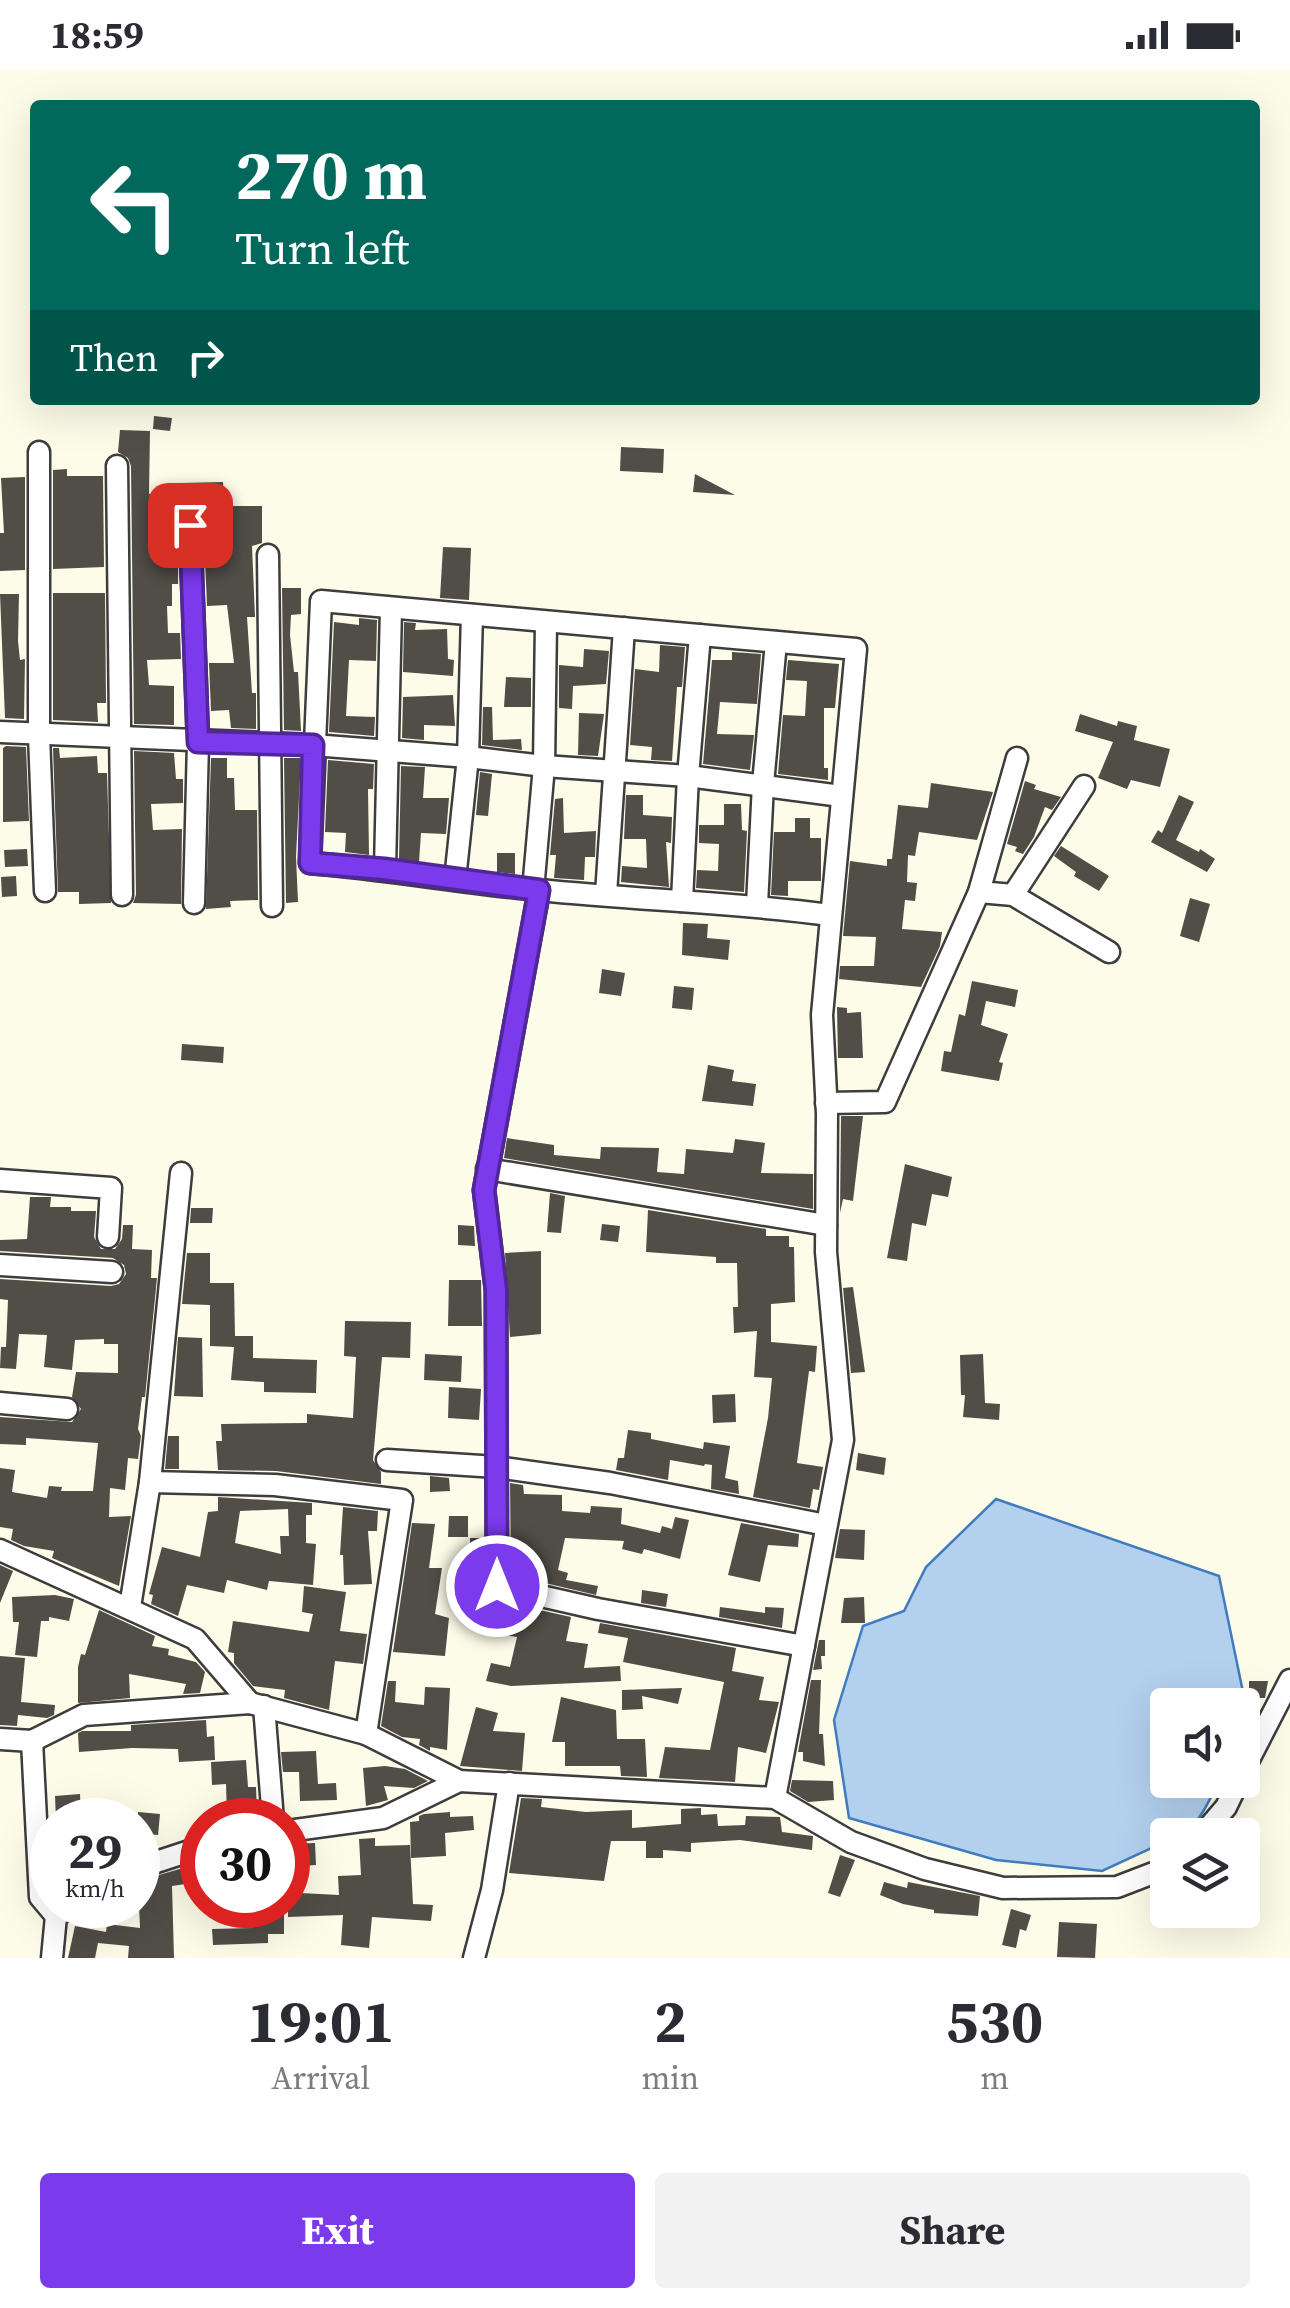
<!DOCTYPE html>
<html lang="en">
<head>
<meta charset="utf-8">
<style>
	:root { --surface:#fff; --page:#f2f2f3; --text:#2b2b33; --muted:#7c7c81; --accent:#7c3aed }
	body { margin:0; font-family:"Source Serif 4",serif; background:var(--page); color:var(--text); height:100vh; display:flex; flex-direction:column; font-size:38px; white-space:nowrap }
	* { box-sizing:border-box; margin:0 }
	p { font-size:32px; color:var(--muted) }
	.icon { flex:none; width:55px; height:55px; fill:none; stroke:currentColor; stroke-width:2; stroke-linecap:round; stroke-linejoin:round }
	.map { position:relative; height:1888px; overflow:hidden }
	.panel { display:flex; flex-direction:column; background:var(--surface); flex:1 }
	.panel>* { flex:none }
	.guide { position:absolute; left:30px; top:30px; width:1230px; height:305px; border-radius:10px; box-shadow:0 10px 40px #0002; background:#00695c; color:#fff; overflow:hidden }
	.tools { position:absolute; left:1150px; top:1618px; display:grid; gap:20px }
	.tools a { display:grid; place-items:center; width:110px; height:110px; border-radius:10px; background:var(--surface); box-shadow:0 10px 40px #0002; font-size:50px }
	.speed { position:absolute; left:30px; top:1728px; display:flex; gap:20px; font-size:50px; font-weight:700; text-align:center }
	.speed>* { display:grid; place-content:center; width:130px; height:130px; border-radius:50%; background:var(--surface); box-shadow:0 10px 40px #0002; line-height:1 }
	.speed small { font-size:25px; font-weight:400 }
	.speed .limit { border:15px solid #d22; background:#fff; color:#111 }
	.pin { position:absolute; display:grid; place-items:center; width:85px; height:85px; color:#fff; margin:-42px; border-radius:20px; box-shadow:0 5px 15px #0006 }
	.me { position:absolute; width:110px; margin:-55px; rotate:0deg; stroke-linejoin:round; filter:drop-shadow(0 0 8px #0008) }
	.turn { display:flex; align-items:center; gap:35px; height:210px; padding:0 40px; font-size:45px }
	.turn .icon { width:130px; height:130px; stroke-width:2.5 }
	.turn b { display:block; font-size:70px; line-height:85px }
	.then { display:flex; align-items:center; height:95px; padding:0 40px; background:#0003; gap:20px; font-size:38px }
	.eta { display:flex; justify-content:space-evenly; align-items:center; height:170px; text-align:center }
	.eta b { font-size:60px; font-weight:700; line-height:70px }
	.button { display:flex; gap:20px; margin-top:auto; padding:20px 40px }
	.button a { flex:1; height:115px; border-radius:10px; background:var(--accent); color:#fff; font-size:40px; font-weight:700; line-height:115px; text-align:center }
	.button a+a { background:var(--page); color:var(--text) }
	.status { display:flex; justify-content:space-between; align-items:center; height:70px; padding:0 50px; background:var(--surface); direction:ltr }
	.status svg { height:28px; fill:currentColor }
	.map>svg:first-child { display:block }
	.water { fill:#b3d0ef; stroke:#417bbf; stroke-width:2.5 }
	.building { fill:#514d47; fill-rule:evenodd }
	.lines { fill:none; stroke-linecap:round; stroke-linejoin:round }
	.minor-casing { stroke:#3d3d3d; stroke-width:25 }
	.minor { stroke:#fff; stroke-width:20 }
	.route-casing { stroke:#51269a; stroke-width:25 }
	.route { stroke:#7c3aed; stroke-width:18 }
</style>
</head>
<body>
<div class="status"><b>18:59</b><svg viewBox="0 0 49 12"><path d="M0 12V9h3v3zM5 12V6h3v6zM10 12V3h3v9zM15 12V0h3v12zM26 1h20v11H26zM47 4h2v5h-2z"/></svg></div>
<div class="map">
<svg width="1290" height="1888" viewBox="0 0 1290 1888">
	<rect width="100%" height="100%" fill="#fdfce9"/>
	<path class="water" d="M996,1429l223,77 31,150 -7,13 -1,-34h-74v75h52c-14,24 -22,55 -52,55l-1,6 -65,30 -106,-11 -147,-42 -15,-98 29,-94 41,-15 22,-44z"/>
	<g class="building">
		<path d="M154,346l18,2 -2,13 -17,-2z"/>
		<path d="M120,360l30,1 -1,63 32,-3v-8l42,-1 1,19 -31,1 1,10 -10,1 -6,6v65h-6v22h-5l1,27h12l1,26 -34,1 2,25 25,1v39l-40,-1 -3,-258 -3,-8 -10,-6z"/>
		<path d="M621,377l43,2 -1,24 -43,-2z"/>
		<path d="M67,399v7h36l1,91 -51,2v-99z"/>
		<path d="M695,404l40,21 -42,-3z"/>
		<path d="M25,407v93l-25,1v-38h4l-3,-55z"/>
		<path d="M230,436h32v37l-10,3 3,71h-8l5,76h4v36l-25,-1 -2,-18 -18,1 -2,-48h25l-7,-58 -20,1 -3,-73h26z"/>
		<path d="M443,477l28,1 -2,52 -29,-2z"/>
		<path d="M282,518h19v26l-10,1 -1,20 4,37h4l3,59 -17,-1z"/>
		<path d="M53,523h52l1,110h-9l1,19 -45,-2z"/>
		<path d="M0,524h19l-1,47 2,19 5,-1 -1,60 -19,-1z"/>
		<path d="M359,548l18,2 -1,41 -27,-1 -3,56 29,1 -1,19 -45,-4 5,-110 25,3z"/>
		<path d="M404,552l12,1 -1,7 32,-1 1,30 6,1 -1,16 -50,-4z"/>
		<path d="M660,575l25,2 -3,40h-5l-5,74 -21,-1 1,-13 -22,-2 5,-76 24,3z"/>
		<path d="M584,579l25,2 -3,33 -33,2 -1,23 -13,-1v-43l24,2z"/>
		<path d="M732,582l29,2 -4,50 -37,-2 -3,32 37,1 -4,35 -47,-6 9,-104h20z"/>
		<path d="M788,590l51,4 -4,44h-11v60h4v12l-50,-6 5,-59 22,1 2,-35 -21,-1z"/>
		<path d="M506,607l25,1v29h-27z"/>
		<path d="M453,625l2,31 -31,-1v15l-22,-2 1,-41z"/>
		<path d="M483,637h9l1,33 28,-1 1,11 -40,-5z"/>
		<path d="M579,643l25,1 -6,42 -20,-1z"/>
		<path d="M1080,644l37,12 1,-5 19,5 -3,14 36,9 -10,38 -29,-7 -4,9 -29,-11 15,-36 -38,-11z"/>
		<path d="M6,676l20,1 3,74 -26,1v-74z"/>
		<path d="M53,678h6l1,10 37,-2 1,17h9l4,130 -32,1v-12h-21z"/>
		<path d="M134,681l40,2 2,26h7v24l-32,1 2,26 29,-1 -1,75 -48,-1 3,-8z"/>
		<path d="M211,688h16v20h7l1,32h22l1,90 -28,1 1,6 -25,2z"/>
		<path d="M284,688h17l-5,99 2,45 -12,1z"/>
		<path d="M328,690l46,4 -1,25h-5l1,66 -24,-3 1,-19 -21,-1z"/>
		<path d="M401,696l24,1 -2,31h26l-3,36 -25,-1 -2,29 -20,-3z"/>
		<path d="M480,702l12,2 -4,42 -12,-1z"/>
		<path d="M1025,711l11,4 -2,4 27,8 -9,13 -7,-3 -11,30 -11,17 -8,-3 2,-4 -10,-3z"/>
		<path d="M931,713l62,9 -16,48 -58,-8 -4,24 -7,-1 -1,27 10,1 -2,18 -10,-1 -3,29 40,3 -2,14 -19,41 -82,-8 1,-13h34l2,-29 -33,-1 7,-75 37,5v-7h5l6,-54 30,3z"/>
		<path d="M626,725h17v20l29,2 -1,26 -5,-1 3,45 -48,-5 1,-16 25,2 -1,-29h-22z"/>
		<path d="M1179,725l15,7 -18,38 23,12 1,-3 15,10 -8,13 -56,-30 7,-12 4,3z"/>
		<path d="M563,728l1,35 32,-2 -1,26h-10l-1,23 -30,-2 2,-23h-6l5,-56z"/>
		<path d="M724,734h17l1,26 5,1 -3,61 -48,-4 1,-18 21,1 1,-27 -20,-1v-18h25z"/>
		<path d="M795,748h15v20h11v43h-33v15l-17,-1 3,-63h21z"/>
		<path d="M1061,776l48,30 -10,15 -25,-15 2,-4 -22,-16z"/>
		<path d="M27,779l1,17 -23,1 -1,-17z"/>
		<path d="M497,783h18v21l-18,-2z"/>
		<path d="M16,806l1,20 -15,1 -1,-20z"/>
		<path d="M1190,828l20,6 -11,38 -19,-6z"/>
		<path d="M683,853l25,1 -1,14 23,2 -2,20 -46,-5z"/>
		<path d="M602,899l23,4 -4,23 -22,-3z"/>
		<path d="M972,911l46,9 -3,17 -29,-6 -5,24 27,9 -9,28 4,1 -4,18 -58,-10 3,-20 7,1 8,-38 6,2z"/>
		<path d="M674,916l20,2 -2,22 -20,-2z"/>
		<path d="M837,937l10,1v5l14,-1 2,46h-25z"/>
		<path d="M182,974l42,3 -1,16 -42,-3z"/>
		<path d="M708,995l26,5 -2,11 24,3 -3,22 -51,-5z"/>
		<path d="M841,1046h22l-10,85 -10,-2 -3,14z"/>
		<path d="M507,1068l47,7v10l46,4 1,-12 58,1 -2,24 27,2 2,-25 47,4 2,-14 30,4 -4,30 52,1v35l-309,-51z"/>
		<path d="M905,1094l47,13 -4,20 -16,-3 -6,32 -14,-3 -5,38 -20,-3z"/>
		<path d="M550,1123l15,3 -4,37 -14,-1z"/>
		<path d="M30,1127h21l-1,10h21v4h25l-2,26 7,12h14l7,-10 1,-14h10l-1,24 20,1 -1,28h6l-12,119h-3l-4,32 3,7 -3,23 -10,-1 -3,32 -15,-2 -1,29 22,-1 -12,70 -67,-28 2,-7 -30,-5 -13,-6 2,-11 -13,-2v-59l15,2 -3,22 35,6 2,-12 13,1 -1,4h32l5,-48 -72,-5v7l-26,-1v-27l72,5 9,-13 -9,-12 4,-25 42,1v-29h-14v-5l-29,1 -3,30 -28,-3 3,-32 -28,-1 -3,35 -16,-1 1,-21h5l2,-47 -8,-1v-20l111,7 8,-2 7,-10 -2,-9 -11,-7 -113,-7v-11l27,-1z"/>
		<path d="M191,1138h22l-1,15h-22z"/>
		<path d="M648,1140l118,19v7h23v11h5l1,55 -24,2v38l46,4 -2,26 -6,-1 -12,92 26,4 -4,23 -6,-1 -3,19 -57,-11 15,-79 4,-40 -18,-1 3,-46 -23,2 -1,-26h5l-1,-44h-21v-6l-70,-5z"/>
		<path d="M602,1154l18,2 -2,16 -18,-2z"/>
		<path d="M458,1155l16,1 1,20 -17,-1z"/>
		<path d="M541,1181v83l-31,3 -5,-84z"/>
		<path d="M187,1183h23v30h24l1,53h18v22l64,2 -1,33 -52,-1v-10l-33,-2 3,-33 -24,-1v-41l-28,-1z"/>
		<path d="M449,1210h32l1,46h-34z"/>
		<path d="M853,1217l12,85 -14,1 -8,-85z"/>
		<path d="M345,1251l66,1 -1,36 -28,-1 -9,103 8,12v12l-105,-13 -58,-1 -2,-29h6l-1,-17 86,-1v-9l46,4 3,-61 -12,-1z"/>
		<path d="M178,1267l24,1 1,59 -29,-1z"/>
		<path d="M425,1284l37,2 -1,26 -37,-2z"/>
		<path d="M983,1284l2,49 15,1 -1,16 -36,-3 2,-22h-4l-1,-40z"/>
		<path d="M449,1317l32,2 -2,31 -31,-2z"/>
		<path d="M735,1324l1,28 -23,1 -1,-28z"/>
		<path d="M628,1360l23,3v6l52,10 1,-7 26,4 -5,32 13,3 1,13 -28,-5 1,-24 -7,-1 -1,2 -34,-6 -2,20 -52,-10 2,-12h6z"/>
		<path d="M168,1366h11v33h-14z"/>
		<path d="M858,1383l28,5 -2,17 -28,-5z"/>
		<path d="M430,1406l19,2 1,13 -20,1z"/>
		<path d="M510,1413l13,2 1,9 38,1v16l28,2 1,-7 31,2 -1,16 39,9 2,-7 10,3 3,-12 14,3 -9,39 -36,-10 -2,5 -20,-5 2,-8 -59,-3 -7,32 10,3 -2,7 32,6 -2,9 -85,-20z"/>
		<path d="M218,1427l94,6v12h-6v28l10,1 -3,41 -44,-4 -2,9 -40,-10 -3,13 -37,-8 -9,31 -27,-12 2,-9 -4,-1 13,-47 38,10 8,-45 10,-1zM288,1439l1,27h-9l1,18 -46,-11 5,-32z"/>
		<path d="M343,1437l35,4 -1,20h-9l4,53 -28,1 -1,-30h-3z"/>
		<path d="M449,1446h19v21h-20z"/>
		<path d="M412,1453l23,1 -6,44h13l-7,46 14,4 -4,38 -52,-4z"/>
		<path d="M741,1453l58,11 -1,13 -30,-2 -8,37 -32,-7z"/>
		<path d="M840,1459l25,1 -1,30 -29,-2z"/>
		<path d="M470,1468h13v39h-12z"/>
		<path d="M0,1495l13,6 -13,32z"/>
		<path d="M304,1516l42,6 -6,39 27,3 -4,30 -28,-3 -6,49 -45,-12 1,-8 -32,-4 -19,-23v-10l-6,-1 5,-31 76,11 4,-18 -11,-2z"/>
		<path d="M642,1520l26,4 -2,13 -25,-4z"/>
		<path d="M55,1525l19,4 -5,22 -20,-4v4h-8l-4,36 -22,-2 4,-33h-6l-1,-25z"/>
		<path d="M864,1527l1,26h-24l3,-25z"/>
		<path d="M503,1532l68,15 -5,24 22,3 -4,24 36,-2 1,15 -110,5 -25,-5 5,-18 19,4 7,-30 -19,-3z"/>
		<path d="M720,1537l45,6v-6l19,1 -2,20 -63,-11z"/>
		<path d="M99,1540l56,26 -3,10 17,3 -1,6 28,7 9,10 -5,21 -17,1 3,-10 -57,-10 1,24 -52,5v-36l3,-13 4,1z"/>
		<path d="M600,1553l136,25 -4,23 32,6 -5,23 20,2 -13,51 -28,-6 -3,35 -76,-4 6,-31 45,3 14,-68 -101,-20 5,-24 -30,-5z"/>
		<path d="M819,1570h6v16h-4l1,13 -9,1z"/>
		<path d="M0,1586l25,2 -4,44 34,3 -1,10 -7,3 -29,-3 -1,11 -17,-1z"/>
		<path d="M811,1610h10l-2,54h4l2,32 -22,-5v-9h-5z"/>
		<path d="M388,1611h8l-1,21 29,3 1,-18 25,1 -3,62 -17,-3v4l-11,-6 1,-6 -18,-2 -21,-11z"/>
		<path d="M1249,1611h19l-3,17h-16z"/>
		<path d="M682,1618l-4,16 -36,-8 1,13 -21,1v-20z"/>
		<path d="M561,1627l55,13 1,29h28l2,38 -26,-1 -1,-10h-55v-24h-13z"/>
		<path d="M476,1637l22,6 -5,18 32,2 -3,38 -62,-5z"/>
		<path d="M206,1650l1,17 7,-1 1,24 -36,2 -1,-13 -46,-1 -53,4 -1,-19 4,-2h49v-6z"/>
		<path d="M316,1681l2,33 18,-1 1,17 -37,1 -1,-29h-16l-2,-20z"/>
		<path d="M246,1690l2,27h8l1,29 -30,1 -1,-33 -14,1 -1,-23z"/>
		<path d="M385,1696l20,3 23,12 -14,7 -30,-2 4,14 -22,6 -3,-38z"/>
		<path d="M792,1710l41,1 1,19 -26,2 -18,-11z"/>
		<path d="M80,1724l1,26h-25l-1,-24z"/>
		<path d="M521,1728l21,1 -1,8 45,5 46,-2v18l49,-4v-15l20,-1v7l16,-1 1,12 27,-1 1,-9 34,1 2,15 31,4 -1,14 -72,-10 -49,3v9l-28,-2v8h-17v-17h-35l-7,40 -95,-8z"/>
		<path d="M138,1742l22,2 -2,21 -20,-2z"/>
		<path d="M450,1742v5l23,-1 1,14 -29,3 1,23 -35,2 -1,-36 9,-1v-5l5,-2z"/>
		<path d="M375,1768v8l35,-1 3,59 20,1 -2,16 -59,-4 -3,31 -28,-3 2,-30 -55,2v-50h11l1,26 39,2 -1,-19 23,-1 -2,-36z"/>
		<path d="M315,1773l1,22 -28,2v-23z"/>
		<path d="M840,1785l15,5 -15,37 -12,-4z"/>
		<path d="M190,1796l2,17 -20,3 2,72h-46l1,-12 -31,-3 -3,15h-27l7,-32 31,6 1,-8 33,4 -2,-47z"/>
		<path d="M884,1812l23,6 1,-6 72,14 -2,20 -44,-3v-3l-31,-6 -23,-9z"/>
		<path d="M252,1835h32v29h-16v9l-55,2 -1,-16 40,-1z"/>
		<path d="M1011,1839l20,6 -5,16 -6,-2 -4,19 -14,-3z"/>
		<path d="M1059,1852l38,2 -2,34 -38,-1z"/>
	</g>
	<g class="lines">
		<g class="minor-casing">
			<g id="minor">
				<path d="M39,382v283l6,156"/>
				<path d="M117,396l5,429"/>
				<path d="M190,455l8,217 -4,161"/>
				<path d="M268,485l4,351"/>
				<path d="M0,662l313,13 155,12 76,9 144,10 153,20"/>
				<path d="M385,799l6,-261"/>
				<path d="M455,810l13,-123 4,-142"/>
				<path d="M533,820l11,-124 2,-144"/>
				<path d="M539,821l-55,299 12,100 1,296 101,23 206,37"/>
				<path d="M979,822l34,3 96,57"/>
				<path d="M606,824l18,-266"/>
				<path d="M1013,825l71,-109"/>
				<path d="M682,831l6,-125 12,-141"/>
				<path d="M757,835l6,-121 13,-142"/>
				<path d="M826,1033l59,-1 94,-210 38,-134"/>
				<path d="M487,1099l339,56"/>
				<path d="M0,1110l111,8 -3,49"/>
				<path d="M0,1195l112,7"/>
				<path d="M0,1333l67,6"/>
				<path d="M387,1390l110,7 113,16 216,42"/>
				<path d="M150,1412l125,3 127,15 -36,234"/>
				<path d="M0,1480l195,89 55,64"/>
				<path d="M130,1537l20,-125 31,-309"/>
				<path d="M264,1636l9,114"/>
				<path d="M0,1669l32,2 52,-26 166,-12 116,31 93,47 316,17 76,44 74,27 78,19 114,-1 39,-15 12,-9"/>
				<path d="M32,1671l8,156 16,19"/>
				<path d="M1242,1703l48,-93"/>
				<path d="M775,1728l68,-358 -17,-188 1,-138 -5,-99 34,-366 -535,-48 -11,262c76,6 152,20 229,27 97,10 194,12 291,25"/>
				<path d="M288,1761l95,-13 76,-37"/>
				<path d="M1202,1765l24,-28 13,-27"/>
				<path d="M138,1798l64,-21"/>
				<path d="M52,1888l4,-42 19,-11"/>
				<path d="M474,1888l18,-68 17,-107"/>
			</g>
		</g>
		<use href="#minor" class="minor"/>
	</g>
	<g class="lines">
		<g class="route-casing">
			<path id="route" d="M190,455l8,217 115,3 -3,118 74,6 155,21 -55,300 12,100 1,296"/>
		</g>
		<use href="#route" class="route"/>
	</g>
</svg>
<div class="tools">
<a><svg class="icon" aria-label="sound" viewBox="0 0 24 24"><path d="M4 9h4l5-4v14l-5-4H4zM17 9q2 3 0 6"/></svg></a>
<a><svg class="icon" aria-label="layers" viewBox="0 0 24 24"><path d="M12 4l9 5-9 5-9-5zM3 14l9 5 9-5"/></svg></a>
</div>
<div class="speed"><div>29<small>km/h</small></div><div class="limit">30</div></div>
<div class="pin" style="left:190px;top:455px;background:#d93025"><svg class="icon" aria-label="arrive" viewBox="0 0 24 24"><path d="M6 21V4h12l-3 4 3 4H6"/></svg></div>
<svg class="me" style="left:497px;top:1516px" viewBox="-20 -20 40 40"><circle r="17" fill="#7c3aed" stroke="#fff" stroke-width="3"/><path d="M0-11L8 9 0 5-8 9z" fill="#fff"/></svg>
<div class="guide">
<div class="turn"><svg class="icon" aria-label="left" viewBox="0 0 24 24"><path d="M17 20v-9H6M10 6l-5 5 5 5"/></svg><div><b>270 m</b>Turn left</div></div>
<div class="then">Then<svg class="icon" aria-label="right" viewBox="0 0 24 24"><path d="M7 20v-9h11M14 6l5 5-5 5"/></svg></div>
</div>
</div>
<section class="panel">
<div class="eta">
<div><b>19:01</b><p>Arrival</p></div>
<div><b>2</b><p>min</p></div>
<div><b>530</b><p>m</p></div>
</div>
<div class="button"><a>Exit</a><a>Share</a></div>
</section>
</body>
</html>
